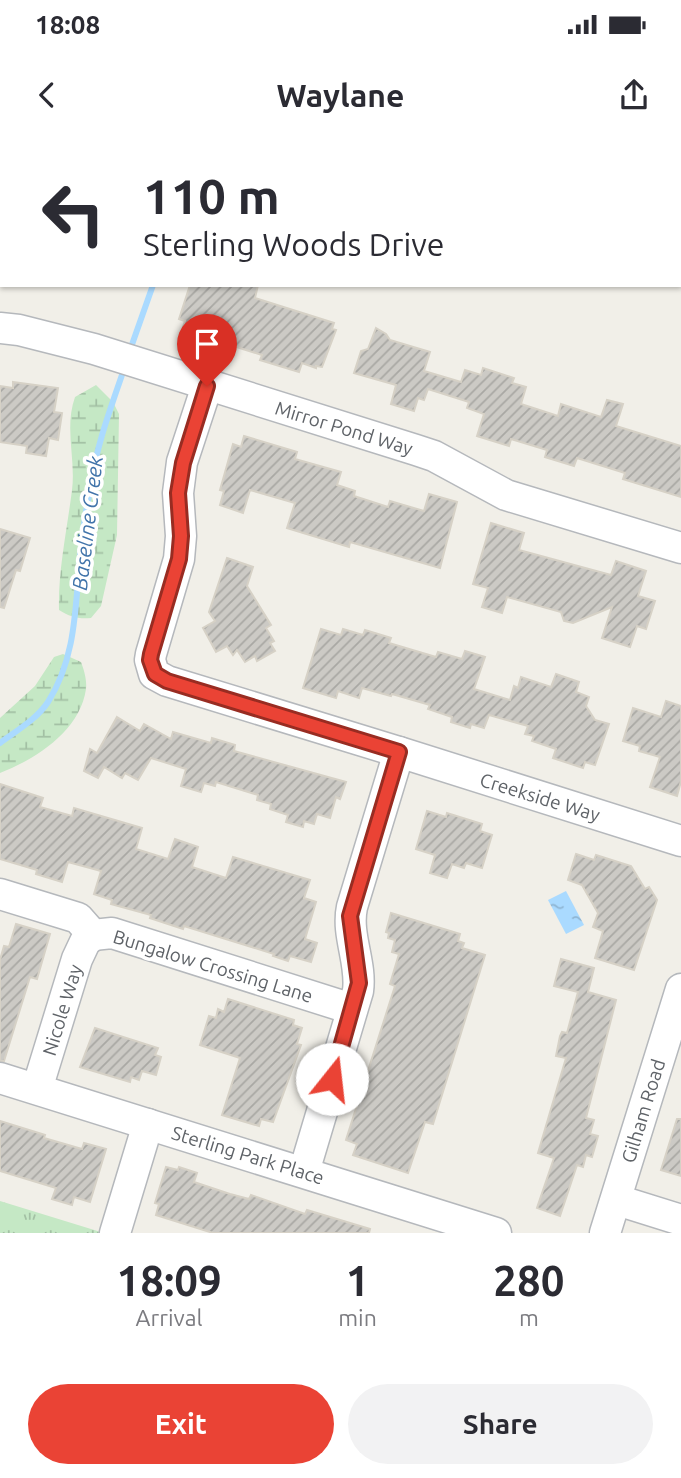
<!DOCTYPE html>
<html lang="en">
<head>
<meta charset="utf-8">
<style>
	:root { --surface:#fff; --page:#f2f2f3; --text:#2b2b33; --muted:#7c7c81; --accent:#ea4335 }
	body { margin:0; font-family:Ubuntu,sans-serif; background:var(--page); color:var(--text); height:100vh; display:flex; flex-direction:column; font-size:26px; white-space:nowrap }
	* { box-sizing:border-box; margin:0 }
	p { font-size:23px; color:var(--muted) }
	.icon { flex:none; width:38px; height:38px; fill:none; stroke:currentColor; stroke-width:2; stroke-linecap:round; stroke-linejoin:round }
	.map { position:relative; height:1093px; overflow:hidden }
	.drawer { display:flex; flex-direction:column; background:var(--surface); flex:1 }
	.drawer>* { flex:none }
	.guide { position:absolute; left:0px; top:0px; width:682px; height:147px; box-shadow:0 2px 5px #0004; background:#fff; color:var(--text); overflow:hidden }
	.pin { position:absolute; display:grid; place-items:center; width:60px; height:60px; color:#fff; margin:-72px -30px; border-radius:50% 50% 50% 0; rotate:-45deg; box-shadow:0 0 7px #0007 }
	.pin .icon { rotate:45deg }
	.me { position:absolute; width:77px; margin:-38px; rotate:16deg; stroke-linejoin:round; filter:drop-shadow(0 0 5px #0008) }
	.turn { display:flex; align-items:center; gap:24px; height:147px; padding:0 28px; font-size:32px }
	.turn .icon { width:91px; height:91px; stroke-width:2.5 }
	.turn b { display:block; font-size:49px; line-height:60px }
	.eta { display:flex; justify-content:space-evenly; align-items:center; height:119px; text-align:center }
	.eta b { font-size:42px; font-weight:700; line-height:49px }
	.cta { display:flex; gap:14px; margin-top:auto; padding:14px 28px }
	.cta a { flex:1; height:80px; border-radius:42px; background:var(--accent); color:#fff; font-size:28px; font-weight:700; line-height:80px; text-align:center }
	.cta a+a { background:var(--page); color:var(--text) }
	.status { display:flex; justify-content:space-between; align-items:center; height:49px; padding:0 35px; background:var(--surface); direction:ltr }
	.status svg { height:19px; fill:currentColor }
	header { display:flex; justify-content:space-between; align-items:center; height:91px; padding:0 28px; background:var(--surface); font-size:32px; font-weight:700 }
	.map>svg:first-child { display:block }
	.wetland { fill:url(#wetland-marsh) }
	.park { fill:url(#park-tufts) }
	.water { fill:url(#water-ripples) }
	.lines { fill:none; stroke-linecap:round; stroke-linejoin:round }
	.stream { stroke:#aadaff; stroke-width:6 }
	.building { fill:url(#building-hatch); stroke:#d6d1c6; stroke-width:2 }
	.minor-casing { stroke:#b5b8bc; stroke-width:33 }
	.minor { stroke:#fff; stroke-width:30 }
	.route-casing { stroke:#982c22; stroke-width:18 }
	.route { stroke:#ea4335; stroke-width:12 }
	.labels { text-anchor:middle; stroke-width:7; stroke-linejoin:round; paint-order:stroke }
	.street-label { font-size:19px; fill:#5f6368; stroke:#fff }
	.water-label { font-size:21px; font-style:italic; fill:#4174aa; stroke:#fff }
</style>
</head>
<body>
<div class="status"><b>18:08</b><svg viewBox="0 0 49 12"><path d="M0 12V9h3v3zM5 12V6h3v6zM10 12V3h3v9zM15 12V0h3v12zM26 1h20v11H26zM47 4h2v5h-2z"/></svg></div>
<header><svg class="icon" aria-label="back" viewBox="0 0 24 24"><path d="M15 5l-7 7 7 7"/></svg>Waylane<svg class="icon" aria-label="share" viewBox="0 0 24 24"><path d="M12 15V3M7 8l5-5 5 5M5 13v7h14v-7"/></svg></header>
<div class="map">
<svg width="681" height="1093" viewBox="0 0 681 1093">
	<defs>
		<pattern id="wetland-marsh" width="20" height="14" patternUnits="userSpaceOnUse" patternTransform="scale(1.75)"><rect width="20" height="14" fill="#c5e8c5"/><path d="M1 5h8M5 5V1M11 12h8M15 12V8" fill="none" stroke="#a3c0a4"/></pattern>
		<pattern id="park-tufts" width="24" height="20" patternUnits="userSpaceOnUse" patternTransform="scale(1.75)"><rect width="24" height="20" fill="#c5e8c5"/><path d="M3 7l-1-3M5 7V3M7 7l1-3M15 17l-1-3M17 17v-4M19 17l1-3" fill="none" stroke="#a3c0a4"/></pattern>
		<pattern id="water-ripples" width="26" height="14" patternUnits="userSpaceOnUse" patternTransform="scale(1.75)"><rect width="26" height="14" fill="#aadaff"/><path d="M2 4q2-2 4 0t4 0M15 11q2-2 4 0t4 0" fill="none" stroke="#8eb4d2"/></pattern>
		<pattern id="building-hatch" width="6" height="6" patternUnits="userSpaceOnUse" patternTransform="scale(1.75)"><rect width="6" height="6" fill="#cccac5"/><path d="M-1 1l2-2M0 6l6-6M5 7l2-2" fill="none" stroke="#a9a8a4"/></pattern>
	</defs>
	<rect width="100%" height="100%" fill="#f1efe8"/>
	<g class="wetland">
		<path d="M96,245l17,17 6,12 -2,121 -16,71 -10,12c-13,1 -21,-1 -32,-8 -1,-40 8,-80 13,-120 4,-31 -8,-62 3,-93z"/>
		<path d="M63,514l18,8c3,8 6,18 5,27 -6,42 -50,70 -86,84v-55l35,-32 19,-29z"/>
	</g>
	<path class="park" d="M0,1061l104,32h-104z"/>
	<path class="water" d="M566,751l18,34 -18,9 -18,-34z"/>
	<g class="lines">
		<g class="stream">
			<path d="M129,213l24,-68"/>
			<path d="M0,603c16,-12 37,-24 48,-41 30,-47 27,-102 33,-155 2,-21 6,-42 10,-63 6,-41 21,-79 34,-118"/>
		</g>
	</g>
	<g class="building">
		<path d="M190,145h68l-3,13 79,25 -2,6 4,1 -14,37 -6,-1v2l-14,-5 -3,9 -39,-12 2,-5 -48,-15v-3l-31,-10 2,-6 -6,-2z"/>
		<path d="M376,188l10,6 4,6 40,12 -6,19 37,11 4,-12 16,5 2,-7 31,10 -2,5 14,4 -5,17 37,12 3,-12 40,13 6,-17 16,4 -7,22 65,20v51l-58,-18 2,-6 -48,-15 -3,8 -29,-9 2,-7 -36,-11 -2,7 -32,-10 7,-22 -17,-6 2,-6 -41,-13 -4,11 -6,-2 -4,13 -23,-7 5,-19 -42,-12 7,-22 7,-2z"/>
		<path d="M13,242l45,6 -4,24 8,1 -4,27 -9,-2 -3,18 -20,-3 1,-7 -27,-4v-56l13,2z"/>
		<path d="M244,296l53,16 -2,7 46,13 -4,13 18,6 -1,5 34,11 2,-6 34,10 5,-17 28,8 -17,66 -90,-26 -1,5 -62,-19 8,-25 -45,-13 -7,23 -23,-8 4,-14 -4,-1 13,-46 8,3z"/>
		<path d="M491,383l33,10 -5,17 92,25 5,-14 30,10 -8,25 17,5 -9,28 -9,-3 -7,21 -28,-9 10,-31 -39,16 -9,-2 -3,-9 -54,-15 -5,16 -20,-6 6,-19 -15,-4z"/>
		<path d="M0,389l30,9 -10,33 -4,-1 -12,38 -4,-1z"/>
		<path d="M227,418l26,9 -6,19 24,39 -5,3 8,13 -4,2 5,8 -18,10 -2,-5 -10,6 -8,-12 -4,5 -6,-9 -11,6 -13,-24 12,-7 -6,-9z"/>
		<path d="M321,489l20,6 2,-6 20,6 2,-5 26,8 -2,5 47,14 2,-5 24,7 3,-8 20,6 -11,32 36,11 4,-14 4,2 3,-11 30,10 5,-13 23,8 -3,10 13,5 -3,9 9,14 14,4 -14,41 -10,-3 -2,6 -30,-10 3,-9 -24,-8 2,-5 -9,-2 3,-8 -39,-11 -5,13 -13,-4 -1,4 -19,-6 1,-5 -24,-8 2,-4 -38,-11 -1,2 -29,-8 -3,10 -21,-7 -2,7 -33,-10z"/>
		<path d="M666,561l15,5v75l-4,15 -27,-9 10,-30 -21,-6 1,-5 -17,-5 10,-33 28,9z"/>
		<path d="M117,577l23,14 4,-7 27,15 2,-7 38,11 1,-5 23,7 -1,6 112,31 -6,17 -4,-2 -6,21 -13,-4 -3,10 -10,-3 -1,6 -17,-5 2,-7 -18,-6 1,-5 -14,-4 1,-5 -42,-13 -1,4 -11,-3 -3,9 -20,-6 5,-17 -35,-11 -13,22 -13,-7 -3,5 -18,-11 -6,11 -14,-7 6,-22 7,4z"/>
		<path d="M0,644l43,14 -3,9 32,9 2,-8 68,20 -6,21 32,10 7,-20 23,8 -6,20 34,11 7,-21 77,23 -6,18 12,4 -11,37 12,4 -6,19 -21,-6 -2,5 -15,-5 1,-2 -90,-28 -1,3 -33,-11 1,-3 -40,-11 1,-4 -18,-6 7,-23 -33,-9 -6,20 -26,-8 1,-4 -37,-11z"/>
		<path d="M427,671l19,6 1,-4 35,11 -2,7 12,4 -10,33 -16,-5 -2,5 -12,-4 -5,14 -17,-5 5,-18 -19,-6z"/>
		<path d="M576,714l18,6 2,-5 35,11 14,23 4,-2 8,13 -23,70 -39,-12 8,-27 -10,-4 5,-14 -16,-28 -14,-5z"/>
		<path d="M391,773l69,21 -2,7 6,2 -2,5 23,7 -52,169 -8,-2 -17,51 -55,-18 4,-11 -11,-4 49,-154 -5,-2 9,-30 -7,-2 3,-12 -7,-2 1,-5 -3,-1z"/>
		<path d="M16,784l34,10 -13,45 -7,-2 -26,84h-4v-101l4,-14 5,1z"/>
		<path d="M561,819l33,9 -6,24 28,8 -30,118 8,2 -4,14 8,2 -6,21 -6,-2 -3,12 -6,-2 -17,51 -23,-8 17,-50 -16,-5 28,-95 -10,-2 4,-20 2,-4 5,1 11,-41 -24,-6z"/>
		<path d="M228,859l66,21 -1,5 9,3 -5,16 4,1 -28,77 -12,-3 -2,7 -37,-11 18,-57 -40,-13 9,-29 7,2 2,-9 6,3z"/>
		<path d="M95,888l63,20 -3,7 6,2 -5,18 -14,-4 -3,9 -8,-3 -1,5 -50,-15z"/>
		<path d="M677,979h4v57l-20,-6z"/>
		<path d="M0,981l45,14 -1,3 38,11 2,-6 22,6 -16,53 -16,-5 -2,8 -20,-6 4,-11 -56,-17z"/>
		<path d="M166,1027l12,3 1,-3 18,6 -3,9 36,12 19,5 2,-4 54,19 2,-4 63,19 -1,4h-156l-57,-18 3,-11 -4,-1z"/>
	</g>
	<g class="lines">
		<g class="minor-casing">
			<g id="minor">
				<path d="M0,188l19,2 75,19 322,101 18,6 72,39 175,53"/>
				<path d="M207,246l-25,76 -4,31 3,43 -2,23 -28,95 -1,6 4,14 13,7 232,71 -47,155c-6,28 10,56 6,84l-54,181"/>
				<path d="M399,612l282,89"/>
				<path d="M0,754l78,24 15,17 19,-2 240,76"/>
				<path d="M0,938l496,155"/>
				<path d="M37,949l40,-130 8,-17 8,-7"/>
				<path d="M617,1060l64,20"/>
				<path d="M115,1093l33,-109"/>
				<path d="M605,1093l76,-244"/>
			</g>
		</g>
		<use href="#minor" class="minor"/>
	</g>
	<g class="lines">
		<g class="route-casing">
			<path id="route" d="M207,246l-24,77 -5,30 3,43 -2,23 -28,95 -1,6 5,14 12,7 232,71 -49,164 9,67 -27,96"/>
		</g>
		<use href="#route" class="route"/>
	</g>
	<g class="labels">
		<g class="street-label">
			<text transform="translate(344 288) rotate(17)" y="7">Mirror Pond Way</text>
			<text transform="translate(540 657) rotate(17)" y="7">Creekside Way</text>
			<text transform="translate(213 826) rotate(17)" y="7">Bungalow Crossing Lane</text>
			<text transform="translate(62 870) rotate(-73)" y="7">Nicole Way</text>
			<text transform="translate(643 971) rotate(-73)" y="7">Gilham Road</text>
			<text transform="translate(248 1015) rotate(17)" y="7">Sterling Park Place</text>
		</g>
		<g class="water-label">
			<text transform="translate(88 383) rotate(-83)" y="7">Baseline Creek</text>
		</g>
	</g>
</svg>
<div class="pin" style="left:207px;top:246px;background:#d93025"><svg class="icon" aria-label="arrive" viewBox="0 0 24 24"><path d="M6 21V4h12l-3 4 3 4H6"/></svg></div>
<svg class="me" style="left:332px;top:939px" viewBox="-20 -20 40 40"><circle r="19" fill="#fff"/><path d="M0-13L10 11 0 6-10 11z" fill="#ea4335"/></svg>
<div class="guide">
<div class="turn"><svg class="icon" aria-label="left" viewBox="0 0 24 24"><path d="M17 20v-9H6M10 6l-5 5 5 5"/></svg><div><b>110 m</b>Sterling Woods Drive</div></div>
</div>
</div>
<section class="drawer">
<div class="eta">
<div><b>18:09</b><p>Arrival</p></div>
<div><b>1</b><p>min</p></div>
<div><b>280</b><p>m</p></div>
</div>
<div class="cta"><a>Exit</a><a>Share</a></div>
</section>
</body>
</html>
